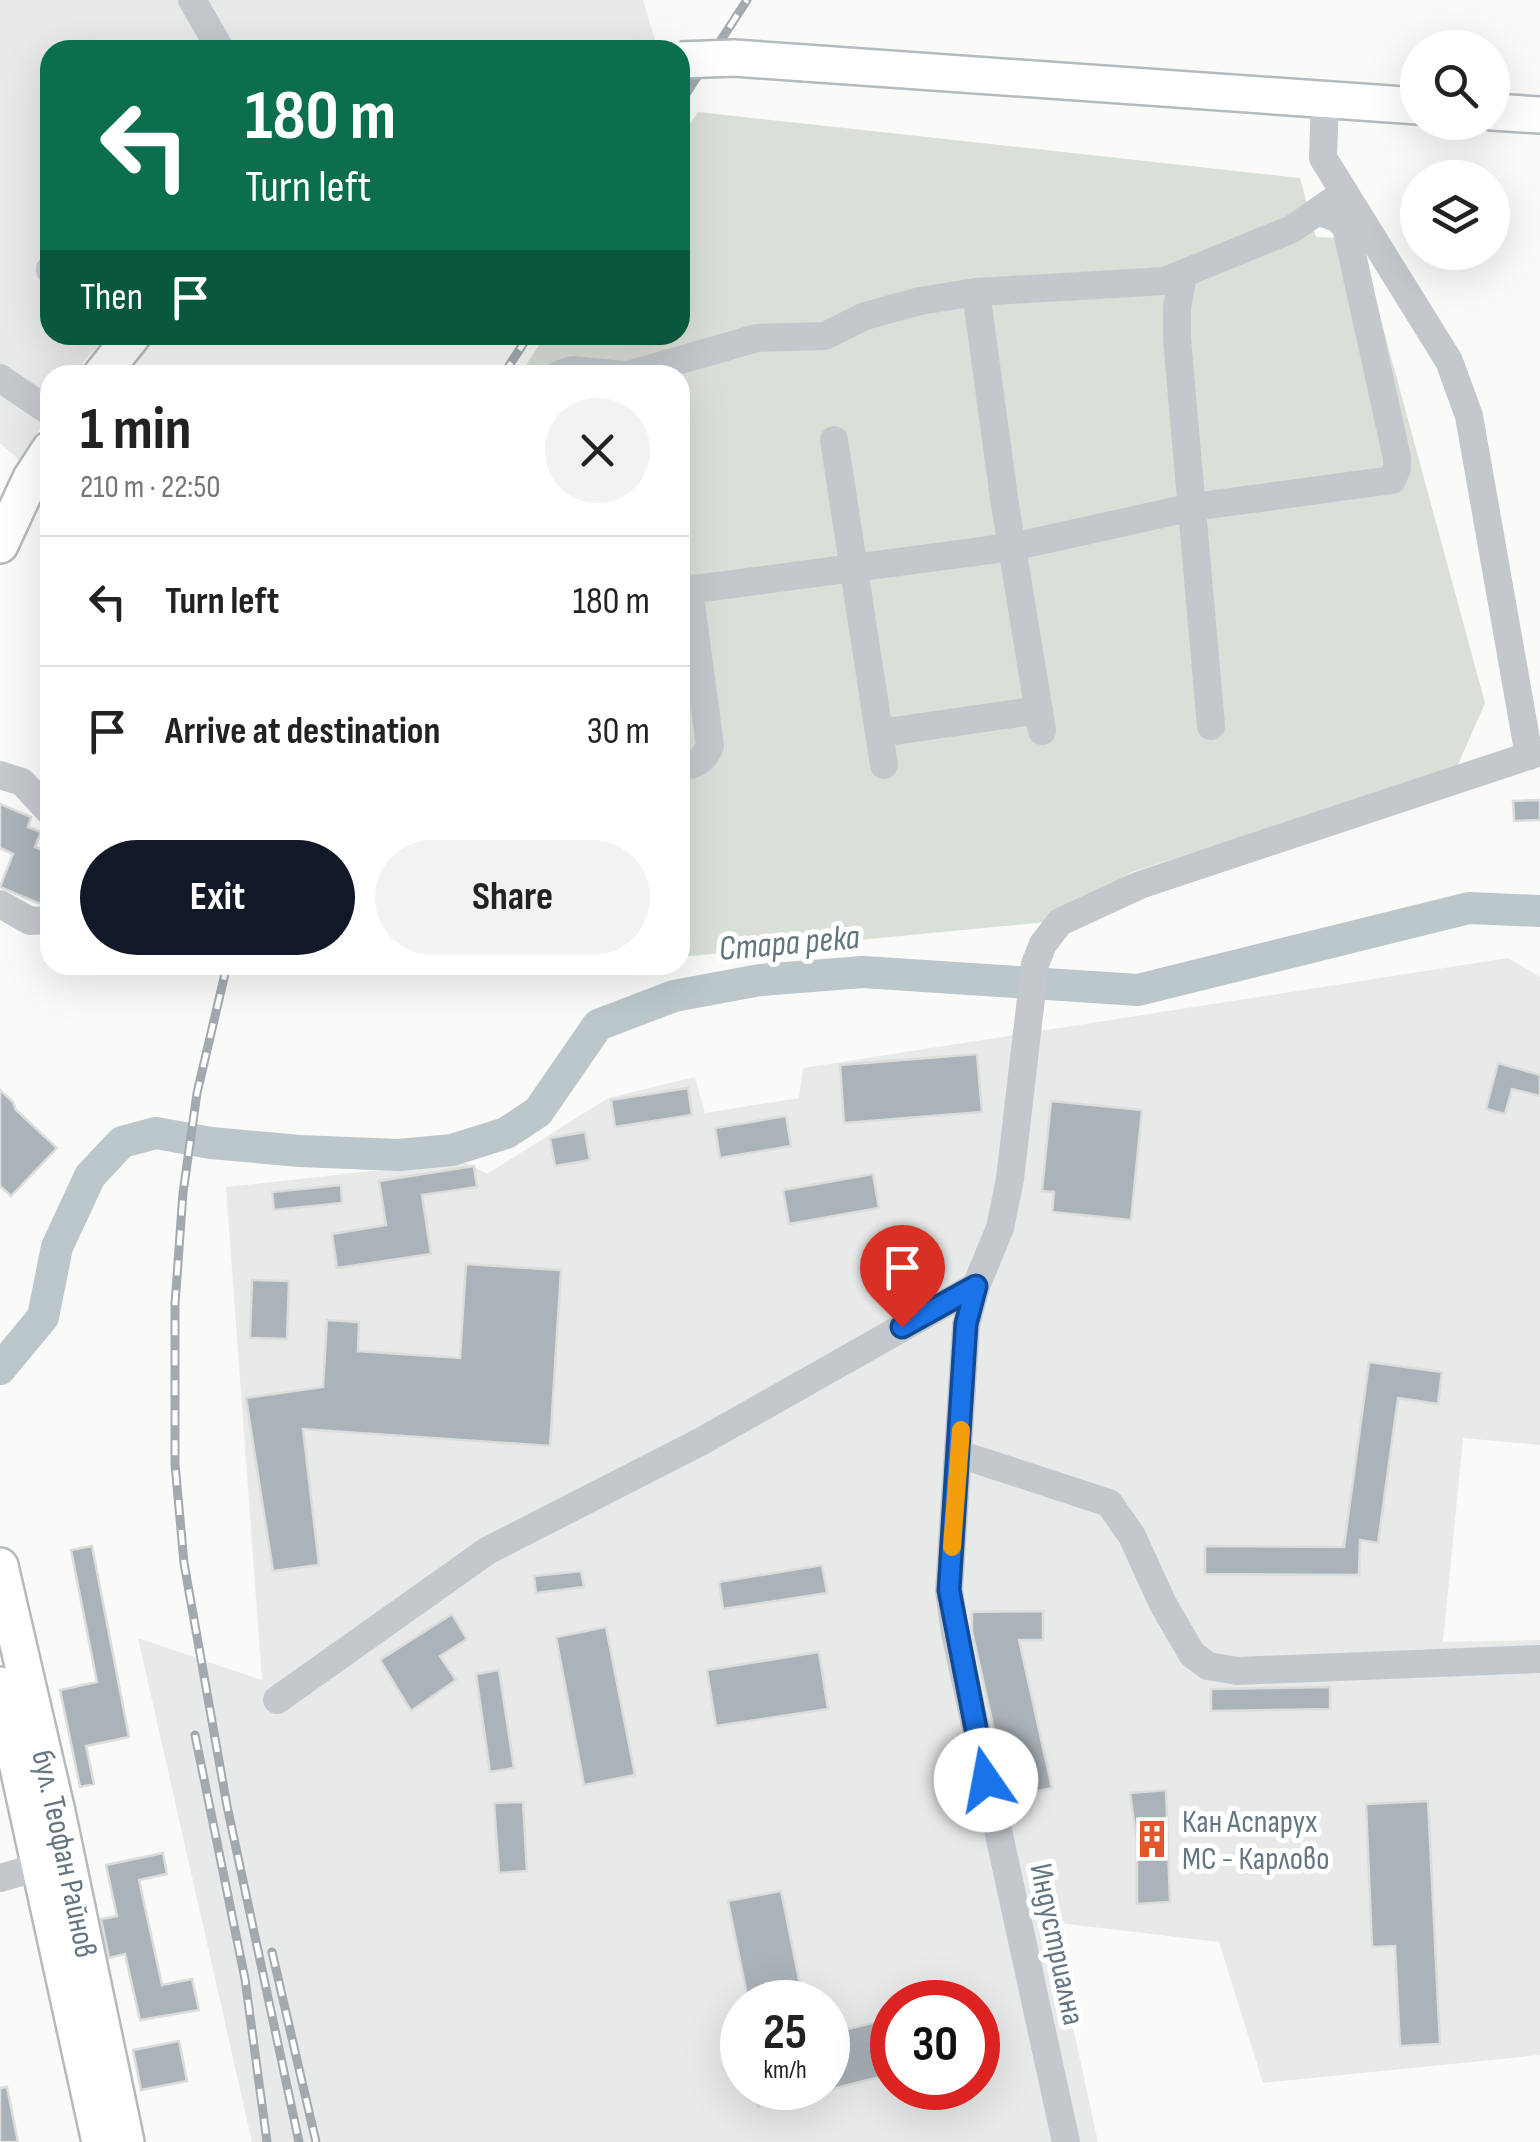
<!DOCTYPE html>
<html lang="en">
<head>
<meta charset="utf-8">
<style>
	:root { --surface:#fff; --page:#f2f2f2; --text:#222; --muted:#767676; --line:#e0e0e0; --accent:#111827 }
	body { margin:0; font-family:"Sofia Sans Condensed",sans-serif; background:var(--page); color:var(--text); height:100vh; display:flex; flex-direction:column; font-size:38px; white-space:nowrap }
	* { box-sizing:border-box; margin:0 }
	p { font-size:32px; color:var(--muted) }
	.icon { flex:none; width:55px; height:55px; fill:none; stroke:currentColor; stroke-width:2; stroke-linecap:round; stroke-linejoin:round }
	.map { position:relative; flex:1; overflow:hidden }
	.side { position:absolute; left:40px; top:365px; width:650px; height:610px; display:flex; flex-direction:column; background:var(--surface); border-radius:30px; box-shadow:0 10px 40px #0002 }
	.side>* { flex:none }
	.hud { position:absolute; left:40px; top:40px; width:650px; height:305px; border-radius:30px; box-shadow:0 10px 40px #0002; background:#0b6e4f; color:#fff; overflow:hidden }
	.tools { position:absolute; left:1400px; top:30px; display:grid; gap:20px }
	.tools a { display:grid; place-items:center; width:110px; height:110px; border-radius:50%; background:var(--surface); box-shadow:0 10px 40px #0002; font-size:50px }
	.speed { position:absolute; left:720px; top:1980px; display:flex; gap:20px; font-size:50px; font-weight:700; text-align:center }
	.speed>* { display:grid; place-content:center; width:130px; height:130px; border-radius:50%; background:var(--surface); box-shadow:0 10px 40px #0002; line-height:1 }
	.speed small { font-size:25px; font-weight:400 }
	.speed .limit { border:15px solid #d22; background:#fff; color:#111 }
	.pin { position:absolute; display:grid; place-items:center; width:85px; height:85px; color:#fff; margin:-102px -42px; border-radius:50% 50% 50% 0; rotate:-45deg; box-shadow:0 0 10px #0007 }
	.pin .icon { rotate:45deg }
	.me { position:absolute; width:110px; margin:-55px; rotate:348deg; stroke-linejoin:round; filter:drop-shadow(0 0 8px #0008) }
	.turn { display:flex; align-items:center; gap:35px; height:210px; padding:0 40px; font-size:45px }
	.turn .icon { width:130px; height:130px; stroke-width:2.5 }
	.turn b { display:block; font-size:70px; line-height:85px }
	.then { display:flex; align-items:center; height:95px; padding:0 40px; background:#0003; gap:20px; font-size:38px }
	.round { display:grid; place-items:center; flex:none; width:105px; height:105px; border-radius:52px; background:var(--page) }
	.summary { display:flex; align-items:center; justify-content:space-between; height:170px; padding:0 40px }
	h1 { font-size:60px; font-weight:700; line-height:75px }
	.primary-button { display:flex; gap:20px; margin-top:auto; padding:20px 40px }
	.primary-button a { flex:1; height:115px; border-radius:60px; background:var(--accent); color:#fff; font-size:40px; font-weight:700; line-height:115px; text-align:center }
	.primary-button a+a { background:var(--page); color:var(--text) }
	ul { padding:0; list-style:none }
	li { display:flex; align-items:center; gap:30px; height:130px; padding:0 40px; border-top:2px solid var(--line) }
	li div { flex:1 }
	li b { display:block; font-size:38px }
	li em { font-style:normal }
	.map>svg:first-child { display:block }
	.built { fill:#e8e9e9; fill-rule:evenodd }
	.green { fill:#dadfd7 }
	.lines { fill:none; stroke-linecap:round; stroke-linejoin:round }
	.river { stroke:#bbc7cb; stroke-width:32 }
	.building { fill:#aab3b9; stroke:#dcdcda; stroke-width:2.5 }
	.major-casing { stroke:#b5babe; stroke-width:40 }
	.minor { stroke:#c3c8cc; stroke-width:28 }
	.major { stroke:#fff; stroke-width:35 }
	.rail-casing { stroke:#a2aab0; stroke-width:9 }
	.rail { stroke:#fff; stroke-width:5; stroke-dasharray:15; stroke-linecap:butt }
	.major-bridge-casing { stroke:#b5babe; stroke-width:40; stroke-linecap:butt }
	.major-bridge { stroke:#fff; stroke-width:35 }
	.route-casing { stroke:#114b97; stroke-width:25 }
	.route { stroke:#1a73e8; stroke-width:18 }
	.slow { stroke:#f59e0b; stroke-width:18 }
	.labels { text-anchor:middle; stroke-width:10; stroke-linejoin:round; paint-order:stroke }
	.poi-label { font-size:32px; fill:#657683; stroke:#fff; text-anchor:start }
	.street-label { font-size:32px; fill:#657683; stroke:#fff }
	.water-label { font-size:35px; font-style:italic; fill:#60757c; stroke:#fff }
</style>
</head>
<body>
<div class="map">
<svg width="1540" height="2142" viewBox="0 0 1540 2142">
	<rect width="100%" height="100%" fill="#fafaf8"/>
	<g class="built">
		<path d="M0,0h643l13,44 -39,6h-567v285h60l-24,23 -11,17h-25v38l-31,47 -19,-17z"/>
		<path d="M1508,958l32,19v468l-77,-7 -20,204 97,-2v415l-277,28 -44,-141 -169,-20 48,220h-846l-114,-504 124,42 -36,-493 237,-26 24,13 121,-76 87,-21 10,36 94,-15 4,-30zM742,2002h86v86h-86zM892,2002h86v86h-86z"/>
	</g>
	<path class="green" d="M698,112l602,66 16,59 43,2 126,464 -29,66 -324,103 -85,50 -367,35v-582h-161l27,-40h134v-196z"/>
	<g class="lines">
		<path class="river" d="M0,1369l43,-52 14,-70 33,-71 32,-34 34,-9 55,10 89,8 99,4 53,-5 54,-17 32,-21 60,-87 76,-29 86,-16 103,-8 275,18 331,-82 71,3"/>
	</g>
	<g class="building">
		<path d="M1540,800v20l-26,1 -1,-20z"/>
		<path d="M0,804l31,13 -3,10 13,5 -6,15 15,6 -6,18 6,2v30h-12l-38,-16 13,-33 -13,-6z"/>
		<path d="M977,1054l5,58 -138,11 -4,-58z"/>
		<path d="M1498,1063l42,12v21l-28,-7 -7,25 -19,-5z"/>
		<path d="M688,1088l4,27 -77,12 -4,-27z"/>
		<path d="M0,1090l13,12 3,8 41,38 -46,48 -11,-10z"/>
		<path d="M1051,1101l91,9 -11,110 -79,-8 2,-20 -12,-1z"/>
		<path d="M786,1116l5,30 -71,12 -5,-30z"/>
		<path d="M585,1132l5,28 -35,6 -5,-28z"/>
		<path d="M474,1166l3,21 -55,8 9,59 -94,14 -5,-34 54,-9 -7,-44z"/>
		<path d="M873,1174l6,34 -90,16 -6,-34z"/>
		<path d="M341,1185l1,18 -68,7 -2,-18z"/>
		<path d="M466,1264l95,6 -11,176 -247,-17 16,136 -46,6 -27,-173 77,-11 4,-67 32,2 -1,29 102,7z"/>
		<path d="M252,1280l37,1 -2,58 -37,-1z"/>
		<path d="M1369,1362l73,10 -4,32 -40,-6 -20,145 -18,-3 -1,35 -154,-1v-28l139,1z"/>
		<path d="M92,1546l37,191 -43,9 8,38 -14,3 -20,-97 37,-8 -26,-132z"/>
		<path d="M822,1565l5,28 -104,16 -4,-27z"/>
		<path d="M581,1571l3,16 -48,6 -2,-17z"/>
		<path d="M1043,1611v29h-24l33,148 -43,9 -37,-166v-19z"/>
		<path d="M452,1614l15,25 -27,17 16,24 -45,31 -31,-51z"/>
		<path d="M606,1627l29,148 -51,10 -28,-148z"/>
		<path d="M819,1652l9,57 -112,17 -9,-56z"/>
		<path d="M499,1670l15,98 -24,4 -14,-98z"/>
		<path d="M1330,1687v22l-119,2v-22z"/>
		<path d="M1166,1790l4,112 -33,2v-61l-7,-50z"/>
		<path d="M1428,1801l12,243 -40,2 -5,-100 -23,1 -6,-143z"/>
		<path d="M523,1802l4,69 -28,2 -5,-70z"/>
		<path d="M163,1853l4,21 -28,6 23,105 30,-6 7,31 -59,10 -15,-66 -16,4 -8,-39 16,-3 -11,-51z"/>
		<path d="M781,1891l20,98 -53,11 -20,-99z"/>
		<path d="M892,2018v56l-64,16v-56z"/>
		<path d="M179,2041l8,40 -46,9 -8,-40z"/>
		<path d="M7,2087l11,55h-18v-54z"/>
		<path d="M753,2088h60l1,5 -56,14z"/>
	</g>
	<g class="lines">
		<g class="major-casing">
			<g id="major">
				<path d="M805,63l613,43"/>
				<path d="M1492,112l48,3"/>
				<path d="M101,375l32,-40"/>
				<path d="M0,545l31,-67 19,-29"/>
				<path id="s1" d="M0,1566l57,246 69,330"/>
				<path d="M0,1685l100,457"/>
			</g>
		</g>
		<g class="minor">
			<path d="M192,0l29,50"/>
			<path d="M1325,99l-2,59 126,203 20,55 60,340"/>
			<path d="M50,269v1"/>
			<path d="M1183,276l-6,31v32l34,387"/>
			<path d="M976,292l28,206 38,233"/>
			<path d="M558,375l15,-5 50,5"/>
			<path d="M628,375l129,-37 68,-2 40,-20 55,-15 56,-9 189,-11 127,-52 52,-36"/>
			<path d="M0,378l50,34"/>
			<path d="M834,440l50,325"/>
			<path d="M680,591l332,-44 181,-40 199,-27 5,-12v-10l-51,-231 -9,-9 -17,-6"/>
			<path d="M880,733l159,-23"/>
			<path d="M680,767c16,-2 24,-6 30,-21l-21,-157"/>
			<path d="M0,775l22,7 28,30"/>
			<path d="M0,904l30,17 20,-1"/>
			<path d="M959,1454l150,49 23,33 31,68 29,50 16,12 29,5 303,-12"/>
			<path d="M277,1700l210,-149 215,-110 274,-155"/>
			<path d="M0,1878l56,-16"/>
			<path d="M1066,2142l-111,-509 -6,-43 17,-265 10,-39 24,-58 10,-49 25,-215 8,-20 17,-22 80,-37 400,-133"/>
		</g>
		<use href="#major" class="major"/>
		<g class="rail-casing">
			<g id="rail">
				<path d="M680,103l67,-103"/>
				<path d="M503,375l26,-40"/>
				<path d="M227,965l-30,128 -14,100 -8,111v160l9,99 43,243 72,336"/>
				<path d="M195,1735l50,244 22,163"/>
				<path d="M272,1952l44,190"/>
			</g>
		</g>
		<use href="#rail" class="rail"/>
		<g class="major-bridge-casing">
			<path id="major-bridge" d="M680,60l54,-2 71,5"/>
		</g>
		<use href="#major-bridge" class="major-bridge"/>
	</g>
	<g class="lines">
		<g class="route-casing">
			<path id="route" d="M902,1327l74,-41 -10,38 -17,266 37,190"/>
		</g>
		<use href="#route" class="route"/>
		<path class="slow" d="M952,1547l9,-117"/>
	</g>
	<defs>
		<g id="building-bare" transform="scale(3)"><path d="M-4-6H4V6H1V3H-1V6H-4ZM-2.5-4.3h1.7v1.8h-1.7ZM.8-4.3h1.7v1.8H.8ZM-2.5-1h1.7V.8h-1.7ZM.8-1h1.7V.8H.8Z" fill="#e4572e" stroke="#fff" stroke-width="2.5" paint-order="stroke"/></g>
	</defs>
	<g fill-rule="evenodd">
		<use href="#building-bare" x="1152" y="1839"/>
	</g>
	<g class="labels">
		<g class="poi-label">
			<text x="1182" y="1832">Кан Аспарух<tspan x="1182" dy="37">МС - Карлово</tspan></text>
		</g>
		<g class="street-label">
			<text dy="11" stroke="none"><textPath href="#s1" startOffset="295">бул. Теофан Райнов</textPath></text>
			<text transform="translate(1058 1944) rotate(78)" y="11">Индустриална</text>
		</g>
		<g class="water-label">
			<text transform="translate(789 942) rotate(-5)" y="12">Стара река</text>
		</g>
	</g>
</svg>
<div class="tools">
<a><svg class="icon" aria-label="search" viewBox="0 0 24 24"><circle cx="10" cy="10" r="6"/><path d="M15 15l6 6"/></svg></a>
<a><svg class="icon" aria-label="layers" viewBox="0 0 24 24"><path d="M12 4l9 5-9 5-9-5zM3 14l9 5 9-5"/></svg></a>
</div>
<div class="speed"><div>25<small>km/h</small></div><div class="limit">30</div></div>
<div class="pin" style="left:902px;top:1327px;background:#d93025"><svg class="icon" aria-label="arrive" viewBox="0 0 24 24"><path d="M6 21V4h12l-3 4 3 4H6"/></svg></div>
<svg class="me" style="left:986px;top:1780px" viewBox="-20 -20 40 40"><circle r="19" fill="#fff"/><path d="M0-13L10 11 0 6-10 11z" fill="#1a73e8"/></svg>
<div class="hud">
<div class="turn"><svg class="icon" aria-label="left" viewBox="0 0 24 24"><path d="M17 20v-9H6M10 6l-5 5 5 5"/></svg><div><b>180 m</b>Turn left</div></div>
<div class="then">Then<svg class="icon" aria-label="arrive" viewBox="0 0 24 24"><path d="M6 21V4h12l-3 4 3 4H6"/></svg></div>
</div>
<section class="side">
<div class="summary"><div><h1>1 min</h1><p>210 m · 22:50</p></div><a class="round"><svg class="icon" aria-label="close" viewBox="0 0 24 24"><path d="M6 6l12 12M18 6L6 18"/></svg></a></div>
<ul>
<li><svg class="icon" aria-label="left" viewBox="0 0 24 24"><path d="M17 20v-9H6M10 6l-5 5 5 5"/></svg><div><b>Turn left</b></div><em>180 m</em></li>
<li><svg class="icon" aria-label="arrive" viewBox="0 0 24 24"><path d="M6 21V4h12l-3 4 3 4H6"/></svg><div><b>Arrive at destination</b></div><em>30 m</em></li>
</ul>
<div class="primary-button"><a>Exit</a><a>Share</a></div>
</section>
</div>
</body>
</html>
